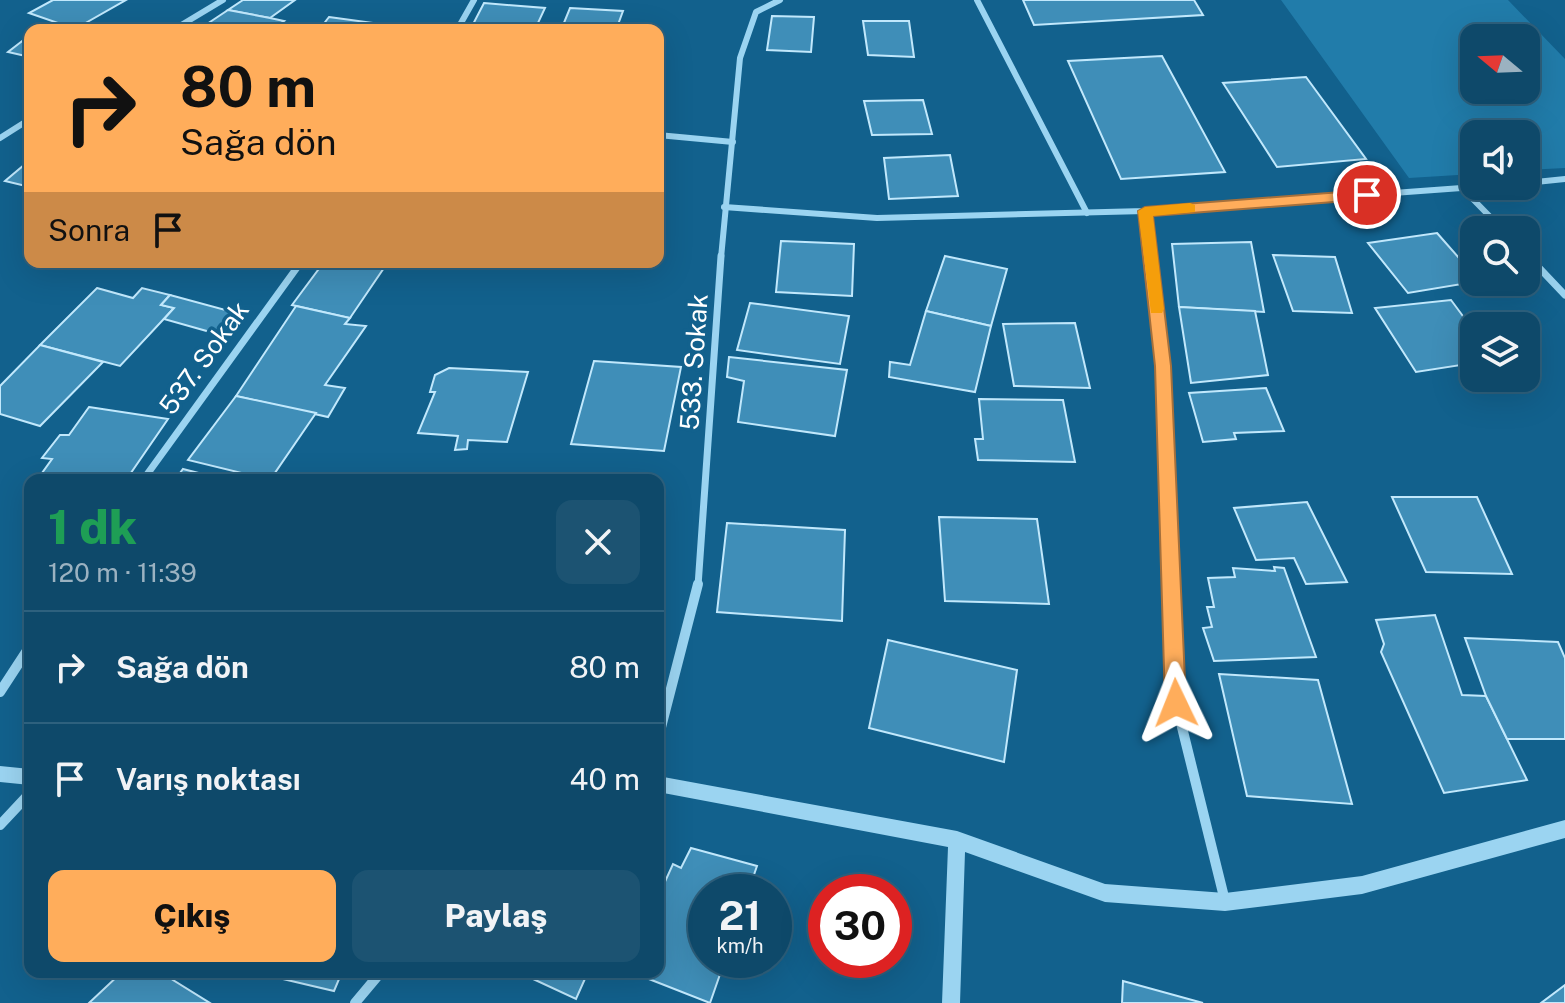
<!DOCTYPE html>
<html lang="tr">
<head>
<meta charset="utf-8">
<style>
	:root { --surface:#0e496a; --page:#1c5372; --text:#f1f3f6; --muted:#9bb2c1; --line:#2e617e; --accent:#ffad5b }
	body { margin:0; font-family:"Public Sans",sans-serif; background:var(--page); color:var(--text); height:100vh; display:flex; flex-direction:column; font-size:30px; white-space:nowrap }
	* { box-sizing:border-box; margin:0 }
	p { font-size:26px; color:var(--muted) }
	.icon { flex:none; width:44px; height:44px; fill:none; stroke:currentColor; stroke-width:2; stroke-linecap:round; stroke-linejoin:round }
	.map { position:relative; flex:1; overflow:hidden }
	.side { position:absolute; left:24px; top:474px; width:640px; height:504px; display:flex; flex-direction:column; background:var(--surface); border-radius:16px; box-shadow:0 8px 32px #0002,0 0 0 2px var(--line) }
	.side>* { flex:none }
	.hud { position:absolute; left:24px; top:24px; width:640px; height:244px; border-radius:16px; box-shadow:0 8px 32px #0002,0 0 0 2px var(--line); background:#ffad5b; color:#111; overflow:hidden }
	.needle { width:52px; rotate:289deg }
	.buttons { position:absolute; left:1460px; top:24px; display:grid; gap:16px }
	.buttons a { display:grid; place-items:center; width:80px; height:80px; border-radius:16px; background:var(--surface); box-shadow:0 8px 32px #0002,0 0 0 2px var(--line); font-size:40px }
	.speed { position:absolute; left:688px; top:874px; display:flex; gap:16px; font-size:40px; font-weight:700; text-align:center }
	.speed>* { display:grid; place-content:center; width:104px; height:104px; border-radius:50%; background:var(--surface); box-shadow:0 8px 32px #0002,0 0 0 2px var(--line); line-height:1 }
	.speed small { font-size:20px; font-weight:400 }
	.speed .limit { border:12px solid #d22; background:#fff; color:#111 }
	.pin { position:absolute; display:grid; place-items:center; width:68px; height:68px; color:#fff; margin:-34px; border:4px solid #fff; border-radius:50%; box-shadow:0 2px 8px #0007 }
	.me { position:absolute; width:88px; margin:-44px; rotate:358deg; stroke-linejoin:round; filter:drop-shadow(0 0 6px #0008) }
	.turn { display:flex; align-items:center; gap:28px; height:168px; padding:0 24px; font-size:36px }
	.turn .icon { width:104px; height:104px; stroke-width:2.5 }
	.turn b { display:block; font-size:56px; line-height:68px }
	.then { display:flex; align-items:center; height:76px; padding:0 24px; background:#0003; gap:16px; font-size:30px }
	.round { display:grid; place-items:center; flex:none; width:84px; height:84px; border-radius:16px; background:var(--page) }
	.summary { display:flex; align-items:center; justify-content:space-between; height:136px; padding:0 24px }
	h1 { font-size:48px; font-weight:800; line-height:60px; color:#1e9e55 }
	.primary-button { display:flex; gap:16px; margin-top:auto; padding:16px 24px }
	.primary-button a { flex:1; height:92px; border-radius:16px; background:var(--accent); color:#111; font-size:32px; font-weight:800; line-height:92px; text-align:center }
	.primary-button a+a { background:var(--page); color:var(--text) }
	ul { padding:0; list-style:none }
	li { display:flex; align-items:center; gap:24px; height:112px; padding:0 24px; border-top:2px solid var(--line) }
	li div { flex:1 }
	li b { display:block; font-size:30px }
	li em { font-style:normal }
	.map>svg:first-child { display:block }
	.green { fill:#217caa; fill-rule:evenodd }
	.building { fill:#3f8eb8; stroke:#c1e8fc; stroke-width:2 }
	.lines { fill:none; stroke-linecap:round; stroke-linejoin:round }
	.minor-far2 { stroke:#9bd4f1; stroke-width:6 }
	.minor-far1 { stroke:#9bd4f1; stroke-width:7 }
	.minor { stroke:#9bd4f1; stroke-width:10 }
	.tertiary { fill:#9bd4f1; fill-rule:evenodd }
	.route { fill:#ffad5b; stroke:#a6703b; stroke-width:2 }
	.slow { fill:#f59e0b }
	.labels { text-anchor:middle; stroke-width:7; stroke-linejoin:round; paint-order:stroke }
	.street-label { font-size:26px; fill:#fff; stroke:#12618d }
</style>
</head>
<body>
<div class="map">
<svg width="1565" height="1003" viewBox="0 0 1565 1003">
	<rect width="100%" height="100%" fill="#12618d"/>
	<path class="green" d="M1281,0h227l57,59v109l-39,2v-36h-52v40l-65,4zM1474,38h52v52h-52z"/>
	<g class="building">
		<path d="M53,0h73l-51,29 -46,-16z"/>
		<path d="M243,0h52l-25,18 -42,-8z"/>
		<path d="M1023,0h171l9,15 -169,10z"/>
		<path d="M484,3l61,5 -8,17 18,1 -1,4h-84z"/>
		<path d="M570,8l53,3 -7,19h-55z"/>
		<path d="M228,10l42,8 14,3 -13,9h-73z"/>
		<path d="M772,16l42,1 -3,35 -44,-2z"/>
		<path d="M329,17l66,9 -3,4h-73z"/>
		<path d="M863,21h46l5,36 -46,-2z"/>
		<path d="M30,35v22l-22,-5z"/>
		<path d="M1162,56l63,116 -104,7 -53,-118z"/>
		<path d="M1306,77l60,82 -89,8 -54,-84z"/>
		<path d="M923,100l9,34 -60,1 -8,-34z"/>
		<path d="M950,155l8,41 -69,3 -5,-41z"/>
		<path d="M30,160v27l-25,-6z"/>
		<path d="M1437,233l37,42v7l-66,11 -40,-50z"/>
		<path d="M781,241l73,3 -2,52 -76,-4z"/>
		<path d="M1251,242l13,70 -85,-5 -7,-63z"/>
		<path d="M1273,255l62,2 17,56 -59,-2z"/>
		<path d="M945,256l62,13 -16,57 -65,-15z"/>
		<path d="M324,262h64l-38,56 -58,-13z"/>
		<path d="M97,288l36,10 9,-10 28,7 -9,10 13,3 -54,58 -80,-21z"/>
		<path d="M170,295l74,20 -16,22 -64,-18 10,-11 -13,-3z"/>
		<path d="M1451,300l23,31v32l-58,9 -41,-64z"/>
		<path d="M750,303l99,13 -9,48 -103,-14z"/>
		<path d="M296,306l54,12 -5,6 21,2 -41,59 20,3 -17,29 -92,-21z"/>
		<path d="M1179,307l76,4 13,64 -77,8z"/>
		<path d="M926,311l65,15 -16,66 -86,-15 1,-15 20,3z"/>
		<path d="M1075,323l15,65 -76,-2 -11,-62z"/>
		<path d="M40,345l63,17 -63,64 -40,-12v-28z"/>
		<path d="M729,357l118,13 -12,66 -97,-14 6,-41 -17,-4z"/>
		<path d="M594,361l87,6 -17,84 -93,-7z"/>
		<path d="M449,368l79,4 -21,70 -39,-2 -1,9 -12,1 3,-14 -40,-3 17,-41h-5l5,-17z"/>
		<path d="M1266,388l18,43 -50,2 2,6 -33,3 -14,-49z"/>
		<path d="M236,396l80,17 -46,67 -82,-20z"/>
		<path d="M979,399l84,1 12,62 -97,-2 -3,-21h8z"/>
		<path d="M89,407l79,12 -42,61h-89l15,-21 -10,-1 18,-23h9z"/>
		<path d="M183,469l43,11h-51z"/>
		<path d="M1392,497h85l35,77 -86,-2z"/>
		<path d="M1307,502l40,80 -41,2 -12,-26 -38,2 -22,-52z"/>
		<path d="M939,517l98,2 12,85 -104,-3z"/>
		<path d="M727,523l118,7 -3,91 -125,-9z"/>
		<path d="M1274,567l10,1 32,89 -102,4 -11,-33 9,-1 -5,-20h7l-6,-29 27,-1 -2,-9 42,3z"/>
		<path d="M1435,615l27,80 24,1 41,84 -83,13 -63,-141 3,-8 -8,-24z"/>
		<path d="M1465,638l93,4 7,16v81h-58l-21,-43z"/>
		<path d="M888,640l129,30 -13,92 -135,-34z"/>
		<path d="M1219,674l99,6 34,124 -105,-8z"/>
		<path d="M691,848l66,18 -9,26h-42v68h19l-15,43 -79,-31h27v-75l15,-33 8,4z"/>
		<path d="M122,972h38l50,31h-121z"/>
		<path d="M253,972h89l-8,19z"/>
		<path d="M518,972h70l-12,27z"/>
		<path d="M1123,981l80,22h-81z"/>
		<path d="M1565,985v18h-24z"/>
	</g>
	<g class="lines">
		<g class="minor-far2">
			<path d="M977,0l110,213"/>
			<path d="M173,30l50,-30"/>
			<path d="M457,30l17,-30"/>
			<path d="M658,135l75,7"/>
			<path d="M0,138l30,-19"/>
			<path d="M1526,183l39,-4"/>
			<path d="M1462,188l41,42"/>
			<path d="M724,207l153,11 268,-7 344,-25"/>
			<path d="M1145,211l5,47"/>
			<path d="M1526,254l4,4"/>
			<path d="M721,258l19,-200 16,-46 24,-12"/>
		</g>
		<g class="minor-far1">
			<path d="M1150,256l13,110 8,220"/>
			<path d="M1528,256l37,39"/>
			<path d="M143,480l158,-218"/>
			<path d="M698,586l23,-330"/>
		</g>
		<g class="minor">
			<path d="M1171,584l5,119 49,198"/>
			<path d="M0,692l30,-46"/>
			<path d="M658,739l40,-155"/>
			<path d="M0,825l30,-32"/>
			<path d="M355,1003l26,-31"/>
		</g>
		<g class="tertiary">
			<path d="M0,766l30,3v16l-30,-3z"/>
			<path d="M658,776l299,55 148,53 120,9 137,-17 203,-56v18l-203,56 -137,17 -120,-9 -140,-50 -5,151h-18l6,-156 -290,-55z"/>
		</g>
	</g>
	<path class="route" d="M1367,190l5,2v7l-219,17 18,150 15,337 -3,7 -7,3 -8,-3 -3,-7 -10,-337 -17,-155 7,-4z"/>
	<path class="slow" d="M1190,203l5,2v7l-42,4 11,93 -2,4h-11l-13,-102 7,-4z"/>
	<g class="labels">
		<g class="street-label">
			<text transform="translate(204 358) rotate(-54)" y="9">537. Sokak</text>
			<text transform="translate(694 362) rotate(-86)" y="9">533. Sokak</text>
		</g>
	</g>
</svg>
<div class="buttons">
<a><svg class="needle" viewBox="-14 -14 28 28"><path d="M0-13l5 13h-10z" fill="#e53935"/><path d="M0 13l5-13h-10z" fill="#9bb2c1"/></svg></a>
<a><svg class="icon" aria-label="sound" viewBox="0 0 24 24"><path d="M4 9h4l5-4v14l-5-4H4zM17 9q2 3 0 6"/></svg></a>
<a><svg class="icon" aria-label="search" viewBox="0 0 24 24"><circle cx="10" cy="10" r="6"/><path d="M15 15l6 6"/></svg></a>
<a><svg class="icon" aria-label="layers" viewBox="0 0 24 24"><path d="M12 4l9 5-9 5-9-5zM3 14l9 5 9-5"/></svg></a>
</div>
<div class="speed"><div>21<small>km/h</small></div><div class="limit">30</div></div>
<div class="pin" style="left:1367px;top:195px;background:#d93025"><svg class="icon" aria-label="arrive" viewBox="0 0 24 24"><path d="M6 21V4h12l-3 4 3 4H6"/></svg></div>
<svg class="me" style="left:1176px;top:703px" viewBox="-20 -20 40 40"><path d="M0-17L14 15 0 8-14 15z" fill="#ffad5b" stroke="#fff" stroke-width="4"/></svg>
<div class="hud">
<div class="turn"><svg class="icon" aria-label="right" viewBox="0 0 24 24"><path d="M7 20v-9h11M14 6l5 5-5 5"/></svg><div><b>80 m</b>Sağa dön</div></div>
<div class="then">Sonra<svg class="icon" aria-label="arrive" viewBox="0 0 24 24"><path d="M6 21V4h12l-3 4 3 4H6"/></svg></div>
</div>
<section class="side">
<div class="summary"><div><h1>1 dk</h1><p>120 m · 11:39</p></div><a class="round"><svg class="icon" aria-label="close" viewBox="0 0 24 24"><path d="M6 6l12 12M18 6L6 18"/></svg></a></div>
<ul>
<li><svg class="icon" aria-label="right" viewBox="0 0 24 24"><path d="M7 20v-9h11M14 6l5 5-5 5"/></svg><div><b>Sağa dön</b></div><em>80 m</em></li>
<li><svg class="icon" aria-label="arrive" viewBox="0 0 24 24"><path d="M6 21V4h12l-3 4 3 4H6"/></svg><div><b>Varış noktası</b></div><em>40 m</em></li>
</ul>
<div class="primary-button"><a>Çıkış</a><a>Paylaş</a></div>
</section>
</div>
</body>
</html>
